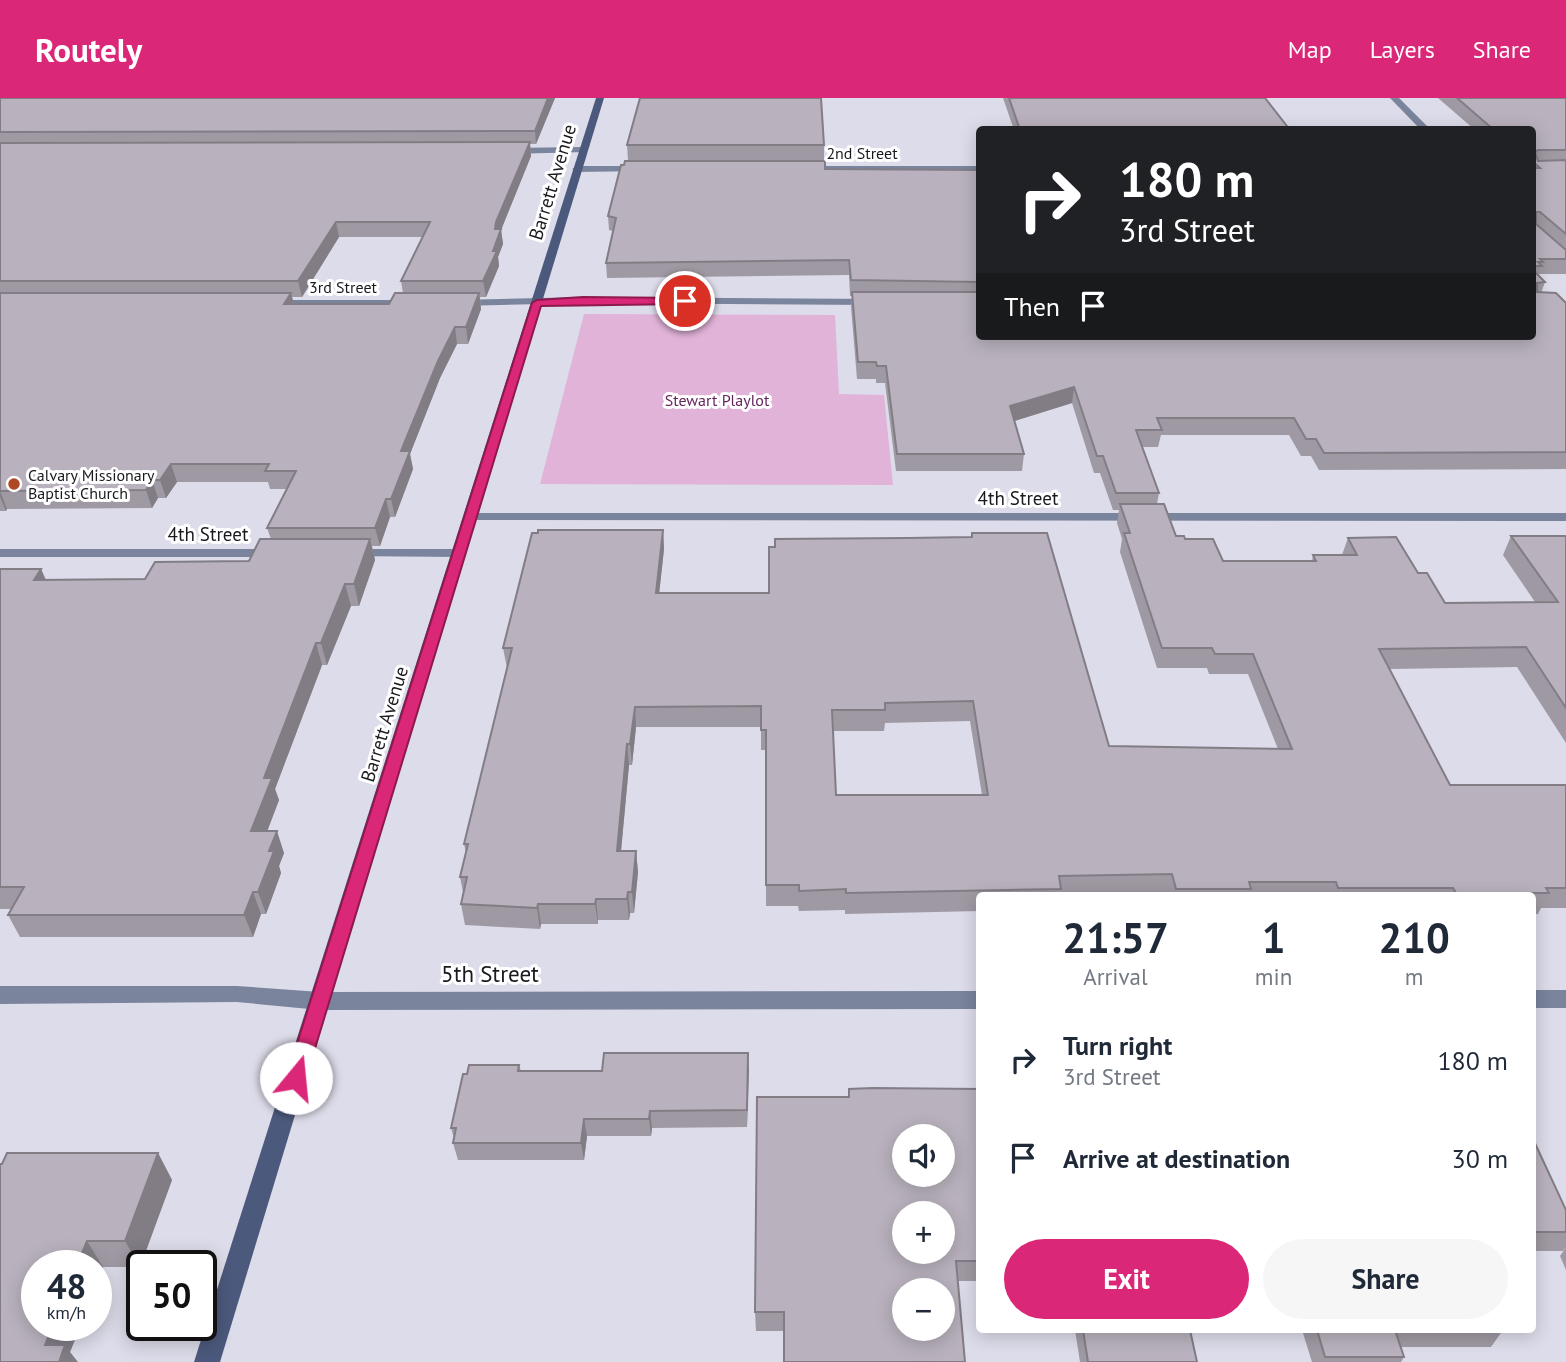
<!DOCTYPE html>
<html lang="en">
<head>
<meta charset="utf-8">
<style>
	:root { --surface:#fff; --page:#f6f6f7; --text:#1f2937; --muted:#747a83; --accent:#db2777 }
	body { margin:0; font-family:"PT Sans",sans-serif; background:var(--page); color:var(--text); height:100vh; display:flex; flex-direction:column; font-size:26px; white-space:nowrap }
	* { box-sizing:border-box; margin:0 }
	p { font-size:23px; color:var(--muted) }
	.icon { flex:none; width:38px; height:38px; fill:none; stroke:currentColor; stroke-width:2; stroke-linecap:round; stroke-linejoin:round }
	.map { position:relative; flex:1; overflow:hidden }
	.details { position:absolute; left:976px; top:794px; width:560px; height:441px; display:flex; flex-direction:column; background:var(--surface); border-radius:7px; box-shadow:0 4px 18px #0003 }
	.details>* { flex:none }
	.hud { position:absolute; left:976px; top:28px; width:560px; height:214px; border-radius:7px; box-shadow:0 4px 18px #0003; background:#202124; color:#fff; overflow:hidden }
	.tools { position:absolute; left:892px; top:1026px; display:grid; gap:14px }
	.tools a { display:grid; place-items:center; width:63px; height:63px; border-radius:50%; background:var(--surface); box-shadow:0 4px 18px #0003; font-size:35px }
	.speed { position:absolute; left:21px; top:1152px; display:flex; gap:14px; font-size:35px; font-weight:700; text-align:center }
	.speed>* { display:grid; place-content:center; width:91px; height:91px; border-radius:50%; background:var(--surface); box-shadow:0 4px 18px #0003; line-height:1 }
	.speed small { font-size:18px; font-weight:400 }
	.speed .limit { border:4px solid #111; border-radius:10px; background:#fff; color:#111 }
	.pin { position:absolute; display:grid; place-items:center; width:60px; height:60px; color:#fff; margin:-30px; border:4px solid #fff; border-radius:50%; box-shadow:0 2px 7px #0007 }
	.me { position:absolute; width:77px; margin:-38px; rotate:17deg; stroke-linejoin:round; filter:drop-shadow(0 0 5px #0008) }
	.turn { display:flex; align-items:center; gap:24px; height:147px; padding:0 28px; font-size:32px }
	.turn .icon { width:91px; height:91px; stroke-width:2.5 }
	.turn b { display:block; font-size:49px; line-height:60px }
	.then { display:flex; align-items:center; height:66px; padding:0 28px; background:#0003; gap:14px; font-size:26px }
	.eta { display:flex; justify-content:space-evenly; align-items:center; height:119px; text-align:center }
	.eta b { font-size:42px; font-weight:700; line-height:49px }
	.primary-button { display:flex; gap:14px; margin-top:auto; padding:14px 28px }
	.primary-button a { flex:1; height:80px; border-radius:42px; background:var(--accent); color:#fff; font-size:28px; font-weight:700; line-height:80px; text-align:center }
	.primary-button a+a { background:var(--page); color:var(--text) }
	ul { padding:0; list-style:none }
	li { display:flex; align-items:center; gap:21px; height:98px; padding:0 28px }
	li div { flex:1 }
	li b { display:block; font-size:26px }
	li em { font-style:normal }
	header { display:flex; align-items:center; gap:42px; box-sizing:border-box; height:98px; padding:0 35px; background:var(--accent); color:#fff }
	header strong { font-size:33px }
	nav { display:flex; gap:38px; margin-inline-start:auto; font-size:24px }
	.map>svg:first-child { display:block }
	.green { fill:#e1b3d8 }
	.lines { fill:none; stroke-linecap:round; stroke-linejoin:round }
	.street { fill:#7a849c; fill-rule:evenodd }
	.secondary { fill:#4b597c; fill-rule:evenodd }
	.wall { fill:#9f99a3; fill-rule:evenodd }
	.shaded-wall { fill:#827d85 }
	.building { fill:#b9b2be; stroke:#827d85; stroke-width:2; fill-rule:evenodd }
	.route { fill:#db2777; stroke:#8e194d; stroke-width:2 }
	.poi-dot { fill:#af4723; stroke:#fff; stroke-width:2.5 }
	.labels { text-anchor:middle; stroke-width:6; stroke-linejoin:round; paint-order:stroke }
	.far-street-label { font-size:16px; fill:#19191e; stroke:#fff }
	.far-park-label { font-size:16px; fill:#65255c; stroke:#fff }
	.far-poi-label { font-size:16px; fill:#19191e; stroke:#fff; text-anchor:start }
	.street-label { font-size:19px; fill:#19191e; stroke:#fff }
	.near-street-label { font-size:23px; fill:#19191e; stroke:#fff }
</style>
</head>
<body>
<header>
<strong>Routely</strong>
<nav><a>Map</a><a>Layers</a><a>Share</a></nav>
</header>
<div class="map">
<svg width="1566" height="1264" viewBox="0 0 1566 1264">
	<rect width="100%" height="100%" fill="#dddcea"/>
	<path class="green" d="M584,216l251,1 4,79 45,1 9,90 -353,-1z"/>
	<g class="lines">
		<g class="street">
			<path d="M1390,0h9l32,32h-10z"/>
			<path d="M583,49l3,1v4l-79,2 -5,-3 5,-3z"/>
			<path d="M643,68l3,1v4l-69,1 -5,-3 5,-3z"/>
			<path d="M801,68h179v6l-182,-1v-4z"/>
			<path d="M583,199l292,2 6,3 -6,3 -292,-2 -125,3 -6,-3 6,-3z"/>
			<path d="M413,202l6,3 -2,2 -148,1 -6,-3 6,-3z"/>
			<path d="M470,415h1096v8l-1101,-1 -2,-3z"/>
			<path d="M0,451h276l7,4 -7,4h-276z"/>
			<path d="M350,451h109l7,4 -7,4 -114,-1 -2,-3 2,-3z"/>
			<path d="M0,888h237l83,6 660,-1v18l-660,1 -83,-8 -237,2z"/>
			<rect x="1533" y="892" width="33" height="18"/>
		</g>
		<path class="secondary" d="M596,0h8l-384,1264h-26z"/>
	</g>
	<g class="wall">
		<path d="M0,0h555l-19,46h-6l1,12 -30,74 2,14 -5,13 1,9 -13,31h-6l1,12 -13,35h-11l-17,34 -30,76 3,15 -18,48h-5l-10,29h-8l3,14 -16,46h-8l-24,59h-5l-47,124 4,11 -12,31 17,22 -5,13 2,7 -15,41h-5l-8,23h-233l-12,-22 3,-6h-11v-340h41l5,11 99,-1 104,-18 22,-22 -4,-11 20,-39h-17l-2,-7h-91l-11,16h-8l-6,10 -145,1 -1,2h-6zM339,139h84l-22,44 2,12 -14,11h-95l-2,-7h10z"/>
		<path d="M1003,0h262l25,32h-276z"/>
		<path d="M1438,0h128v176h-27v1l6,7 -4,11 25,10v166l-247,1 -8,-14h-10l-12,-21h-128l-3,12h-16l17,46 -2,11 19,32 9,3 38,22h89l1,-6h29l6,-17 70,35 27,30 90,-1 -32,-47 8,-19h55v207l-49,-76 -127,2 60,116h116v123h-25l-3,6h-5v-18h-366l-1,-1 -186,1v15l-135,3v-4l-46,1 -1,-5h-32v-156h-5v-23h-125l-4,38h-3l-8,86h15l2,21 -4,41h-4l-1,7h-31v4h-57l-1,5 -75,-4 -4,-21 2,-12 -3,-15 6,-24 -2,-9 43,-176 -4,-20 160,-118 1,19 -5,44h110l139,-55 63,-1 1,-4 137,213 169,3 -30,-75h-39l-2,-6h-50l-37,-116 2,-13 -5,-16 2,-13h-6l-13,-37h-6l-22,-70 -58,18 10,33 -2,17h-126l-11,-88h-9v-4h-19l-6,-72 1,-11h-2l-1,-21 -242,3 -1,-15 7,-32 -4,-1 -1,-14 16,-51 4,-4 -1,-16h197v16l1,8 155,1v166h553v-206h-58zM970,623l12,74h-146l-3,-64h51l1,-8z"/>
		<path d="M748,955l-1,74 -95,1 -1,8h-64l-3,24h-126l-5,-17 1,-5 -3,-10 68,-63 2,6h81z"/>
		<path d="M849,991h131v192h-22l-174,50h-28l-1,-19 94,-215z"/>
		<path d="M1533,1041l33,71v37l-3,4h-30z"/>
		<path d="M158,1055l14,27 -32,87h-37l-33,85 -70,10 2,-198z"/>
		<path d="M1566,1149v23l-6,-14z"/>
		<path d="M1075,1232h115l7,32h-117z"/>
		<path d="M1302,1232h201l-12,17h-90l3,10 -3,5h-89z"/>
	</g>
	<g class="shaded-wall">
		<path d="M548,0h7l-19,46 -1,-13z"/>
		<path d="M530,44l1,14 -30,74 2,14 -5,13 1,9 -13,31 -3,-16 10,-30 3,-29z"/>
		<path d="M336,124l3,15 -37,60 -4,-16z"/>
		<path d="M291,195l4,16 -11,-5z"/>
		<path d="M479,195l2,16 -13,35 -2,-17z"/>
		<path d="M455,229l2,17 -17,34 -30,76 3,15 -18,48 -4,-18 10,-48 37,-90z"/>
		<path d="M1074,289l-2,16 -64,20 2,-17z"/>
		<path d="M171,366l6,18 -11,16 -6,-18z"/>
		<path d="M152,382l6,18 -6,10 -6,-18z"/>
		<path d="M0,393l7,18 -1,2 -6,-14z"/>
		<path d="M386,401l4,18 -10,29 -5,-18z"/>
		<path d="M663,432l1,19 -7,64 -1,-20z"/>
		<path d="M370,441l5,21 -16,46 -5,-22z"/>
		<path d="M41,471l9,21 -16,-10z"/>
		<path d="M345,486l6,22 -24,59 -6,-22z"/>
		<path d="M316,545l6,22 -47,124 4,11 -20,53 -8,-22 13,-53z"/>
		<path d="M635,609l1,20 -4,38 -2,-21z"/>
		<path d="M627,646l2,21 -10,107 -2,-21z"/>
		<path d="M277,733l7,22 -5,13 2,7 -15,41 -8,-22 11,-41z"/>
		<path d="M636,753l2,21 -4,41 -2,-21z"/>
		<path d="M253,794l8,22 -8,23 -9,-22z"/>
		<path d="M628,794l2,21 -1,7 -2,-21z"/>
		<path d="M596,801l2,21v4l-3,-20z"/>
		<path d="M538,806l3,20 -1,5 -3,-21z"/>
		<path d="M748,955l1,17 -2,57v-17z"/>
		<path d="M650,1013l2,17 -1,8 -2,-17z"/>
		<path d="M584,1021l3,17 -3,24 -3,-17z"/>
		<path d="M158,1055l14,27 -32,87 -15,-26z"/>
		<path d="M87,1143l16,26 -7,18v-20h-19z"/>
		<path d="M53,1227h28l-11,27 8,10h-20l-13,-17z"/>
	</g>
	<g class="building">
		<path d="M0,0h548l-13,33 -535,1z"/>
		<path d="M640,0h181l3,47h-197z"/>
		<path d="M1009,0h256l25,32h-270z"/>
		<path d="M1457,0h109v52h-28l-3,2 3,9 28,-1v74l-26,-22h-4v12l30,26v9h-26l3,3h-5l4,4h-9v-98h7l-7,-6v-32h-39z"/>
		<path d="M530,44l-34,80 -1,7h6l-8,22h4l-14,30h-82l29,-59h-94l-38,59h-298v-138z"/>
		<path d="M625,63h200v8l155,1v112l-129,-2 -2,-20 -243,3 10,-45 -8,-2 13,-51h3z"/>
		<path d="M1533,172l12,12 -8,1v9l19,1 10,10v149l-242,1 -8,-14h-10l-12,-21h-137l5,12h-26l23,63h-43l-13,-37h-6l-23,-69 -64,19 14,48h-127l-11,-88h-9l-1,-4h-18l-6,-70h128v44h553z"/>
		<path d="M0,195h291l-7,11h105l6,-11h84l-13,34h-11l-17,34 -37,90h9l-19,48h-5l-11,29h-108l29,-57h-31l4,-7h-98l-11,16h-8l-6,10 -146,1z"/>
		<path d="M1120,406h44l12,32h8l1,3h28l10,22h93l-3,-6h44l-9,-17 48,-1 22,36h9l18,30 113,-1 -47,-66h55v172l-40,-61 -147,2 71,136h116v103h-20l3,5h-93l-3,-5h-115l-2,-6h-87l2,7h-75l-4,-15 -113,2 2,13 -215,4v-4l-47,2v-6h-33v-155h-5v-24l-126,1 -5,37h-3l-10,107h19l-4,41h-4l-1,7h-31l-1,5h-57l-1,4 -76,-4 6,-27h-7l8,-33h-4l48,-196h-9l29,-115h6v-3h125l-7,63h113v-46h6v-8l133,-1 64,-1v-4h75l62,213 183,3 -39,-95h-38l-3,-6h-50l-38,-115h6zM973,603l15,94h-152l-4,-85h53v-7z"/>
		<path d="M260,441h110l-16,45h-9l-24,59h-5l-52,135h8l-21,53h26l-8,20h5l-16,41h-5l-9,23h-236l16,-28h-24v-318h41l-7,11 111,-1 10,-17 94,-1z"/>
		<path d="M604,955h144l-1,57 -97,1 -1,8h-65l-3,24h-128l3,-15h-5l12,-54h4l2,-9h50l-1,6h84z"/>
		<path d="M873,990l107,1v172h-24l9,101h-181v-50h-29l2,-215h92v-8zM905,1038h38v38h-38zM905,1115h38v38h-38zM905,1192h38v38h-38z"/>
		<path d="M1533,1041l33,71v22h-33z"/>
		<path d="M7,1055h151l-33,88h-38l-10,24h-40v60h16l-8,20h20l-6,17h-59v-198h2z"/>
		<path d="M1083,1232h107l7,32h-109z"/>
		<path d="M1317,1232h78l9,27h-79z"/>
	</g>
	<path class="route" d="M583,199l102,1 5,3 -5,3 -144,2 -235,772 -3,6 -7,3 -7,-3 -3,-6 246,-775 5,-3z"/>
	<circle class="poi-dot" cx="14" cy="386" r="7"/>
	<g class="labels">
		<g class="far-street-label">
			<text x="862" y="61">2nd Street</text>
			<text x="343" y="195">3rd Street</text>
		</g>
		<g class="far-park-label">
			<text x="717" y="308">Stewart Playlot</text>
		</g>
		<g class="far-poi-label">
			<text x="28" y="383">Calvary Missionary<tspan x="28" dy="18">Baptist Church</tspan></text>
		</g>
		<g class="street-label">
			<text transform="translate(552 84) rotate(-73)" y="7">Barrett Avenue</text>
			<text x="1018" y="407">4th Street</text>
			<text x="208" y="443">4th Street</text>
			<text transform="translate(384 626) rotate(-73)" y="7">Barrett Avenue</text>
		</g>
		<g class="near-street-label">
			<text x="490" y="884">5th Street</text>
		</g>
	</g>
</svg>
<div class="tools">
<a><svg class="icon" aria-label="sound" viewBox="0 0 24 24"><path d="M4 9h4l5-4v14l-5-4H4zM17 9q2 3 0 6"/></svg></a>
<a>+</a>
<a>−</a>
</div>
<div class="speed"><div>48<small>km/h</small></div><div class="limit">50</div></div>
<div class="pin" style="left:685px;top:203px;background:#d93025"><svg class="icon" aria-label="arrive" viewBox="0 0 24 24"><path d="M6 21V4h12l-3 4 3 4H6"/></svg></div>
<svg class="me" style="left:296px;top:980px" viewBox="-20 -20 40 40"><circle r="19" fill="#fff"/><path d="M0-13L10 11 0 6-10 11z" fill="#db2777"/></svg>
<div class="hud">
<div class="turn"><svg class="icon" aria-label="right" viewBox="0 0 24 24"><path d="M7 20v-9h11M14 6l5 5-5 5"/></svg><div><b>180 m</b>3rd Street</div></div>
<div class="then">Then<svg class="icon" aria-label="arrive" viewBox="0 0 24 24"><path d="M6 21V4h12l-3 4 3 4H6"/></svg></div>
</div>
<section class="details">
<div class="eta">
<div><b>21:57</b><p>Arrival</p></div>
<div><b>1</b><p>min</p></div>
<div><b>210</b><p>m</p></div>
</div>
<ul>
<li><svg class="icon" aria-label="right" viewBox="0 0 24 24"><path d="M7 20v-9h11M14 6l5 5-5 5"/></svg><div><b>Turn right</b><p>3rd Street</p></div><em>180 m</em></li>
<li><svg class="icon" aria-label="arrive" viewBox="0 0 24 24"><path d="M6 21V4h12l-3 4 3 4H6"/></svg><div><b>Arrive at destination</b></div><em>30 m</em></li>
</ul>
<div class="primary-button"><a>Exit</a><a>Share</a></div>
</section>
</div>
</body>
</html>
